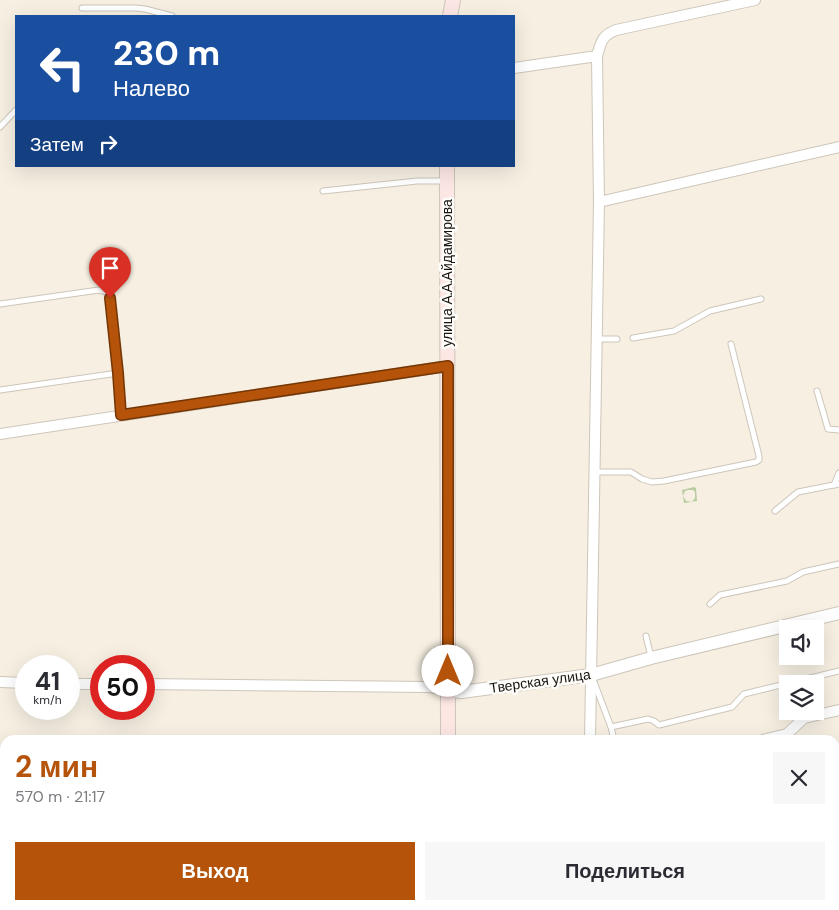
<!DOCTYPE html>
<html lang="ru">
<head>
<meta charset="utf-8">
<style>
	:root { --surface:#fff; --page:#f7f7f7; --text:#2b2b33; --muted:#7c7c81; --accent:#b45309 }
	body { margin:0; font-family:"DM Sans",sans-serif; background:var(--page); color:var(--text); height:100vh; display:flex; flex-direction:column; font-size:19px; white-space:nowrap }
	* { box-sizing:border-box; margin:0 }
	p { font-size:16px; color:var(--muted) }
	.icon { flex:none; width:28px; height:28px; fill:none; stroke:currentColor; stroke-width:2; stroke-linecap:round; stroke-linejoin:round }
	.map { position:relative; flex:1; overflow:hidden }
	.side { position:absolute; left:0px; top:735px; width:840px; height:175px; display:flex; flex-direction:column; background:var(--surface); border-radius:15px 15px 0 0; box-shadow:0 5px 20px #0002 }
	.side>* { flex:none }
	.top-card { position:absolute; left:15px; top:15px; width:500px; height:152px; border-radius:0px; box-shadow:0 5px 20px #0002; background:#1a4fa0; color:#fff; overflow:hidden }
	.buttons { position:absolute; left:779px; top:620px; display:grid; gap:10px }
	.buttons a { display:grid; place-items:center; width:45px; height:45px; border-radius:0px; background:var(--surface); box-shadow:0 5px 20px #0002; font-size:25px }
	.speed { position:absolute; left:15px; top:655px; display:flex; gap:10px; font-size:25px; font-weight:700; text-align:center }
	.speed>* { display:grid; place-content:center; width:65px; height:65px; border-radius:50%; background:var(--surface); box-shadow:0 5px 20px #0002; line-height:1 }
	.speed small { font-size:12px; font-weight:400 }
	.speed .limit { border:8px solid #d22; background:#fff; color:#111 }
	.pin { position:absolute; display:grid; place-items:center; width:42px; height:42px; color:#fff; margin:-51px -21px; border-radius:50% 50% 50% 0; rotate:-45deg; box-shadow:0 0 5px #0007 }
	.pin .icon { rotate:45deg }
	.me { position:absolute; width:55px; margin:-28px; rotate:0deg; stroke-linejoin:round; filter:drop-shadow(0 0 4px #0008) }
	.turn { display:flex; align-items:center; gap:18px; height:105px; padding:0 15px; font-size:22px }
	.turn .icon { width:65px; height:65px; stroke-width:2.5 }
	.turn b { display:block; font-size:35px; line-height:42px }
	.then { display:flex; align-items:center; height:48px; padding:0 15px; background:#0003; gap:10px; font-size:19px }
	.round { display:grid; place-items:center; flex:none; width:52px; height:52px; border-radius:0px; background:var(--page) }
	.headline { display:flex; align-items:center; justify-content:space-between; height:85px; padding:0 15px }
	h1 { font-size:30px; font-weight:700; line-height:38px; color:var(--accent) }
	.action { display:flex; gap:10px; margin-top:auto; padding:10px 15px }
	.action a { flex:1; height:58px; border-radius:0px; background:var(--accent); color:#fff; font-size:20px; font-weight:700; line-height:58px; text-align:center }
	.action a+a { background:var(--page); color:var(--text) }
	.map>svg:first-child { display:block }
	.green { fill:#b7cca0; fill-rule:evenodd }
	.lines { fill:none; stroke-linecap:round; stroke-linejoin:round }
	.service-casing { stroke:#cdc6ba; stroke-width:7 }
	.minor-casing { stroke:#cdc6ba; stroke-width:12 }
	.tertiary-casing { stroke:#cdc6ba; stroke-width:14 }
	.secondary-casing { stroke:#cdc6ba; stroke-width:16 }
	.service { stroke:#fff; stroke-width:5 }
	.minor { stroke:#fff; stroke-width:10 }
	.tertiary { stroke:#fff; stroke-width:12 }
	.secondary { stroke:#fde7e5; stroke-width:14 }
	.route-casing { stroke:#753606; stroke-width:12 }
	.route { stroke:#b45309; stroke-width:9 }
	.labels { text-anchor:middle; stroke-width:5; stroke-linejoin:round; paint-order:stroke }
	.street-label { font-size:14px; fill:#16130f; stroke:#fefdfa }
</style>
</head>
<body>
<div class="map">
<svg width="839" height="910" viewBox="0 0 839 910">
	<rect width="100%" height="100%" fill="#f6efe2"/>
	<path class="green" d="M694,487l2,1 1,13 -13,2 -2,-13zM688,490h5l2,2v6l-3,4 -6,-1 -3,-5 2,-5z"/>
	<g class="lines">
		<g class="service-casing">
			<g id="service">
				<path d="M82,8h54l9,1 27,7"/>
				<path d="M0,127l16,-17"/>
				<path d="M323,191l94,-10h29"/>
				<path d="M0,304l99,-14 8,2 3,6 8,75 3,42"/>
				<path d="M633,338l41,-7 36,-20 51,-12"/>
				<path d="M597,339h20"/>
				<path d="M0,390l118,-17"/>
				<path d="M817,391l11,38 11,1"/>
				<path d="M595,472h36l11,7 10,3 12,-1 92,-19 3,-2v-4l-28,-112"/>
				<path d="M834,485l5,-12"/>
				<path d="M775,511l23,-19 41,-8"/>
				<path d="M710,604l10,-9 67,-14 16,-9 36,-8"/>
				<path d="M646,636l5,21"/>
				<path d="M594,682l17,45 3,13"/>
				<path d="M611,727l37,-8 6,2 5,4 73,-18 12,-13 95,-23"/>
				<path d="M835,815l4,-1"/>
				<path d="M308,910v-5"/>
			</g>
		</g>
		<g class="minor-casing">
			<g id="minor">
				<path d="M597,56c4,-13 4,-20 19,-26l139,-30"/>
				<path d="M514,68l83,-12 2,146 -9,538"/>
				<path d="M599,202l240,-55"/>
				<path d="M0,434l448,-68"/>
				<path d="M0,682l26,1"/>
				<path d="M69,684h32"/>
				<path d="M144,684l285,3 19,3"/>
				<path d="M763,740l24,-6 17,-16 35,-8"/>
				<path d="M0,854l5,2"/>
				<path d="M835,864l4,-1"/>
				<path d="M176,905l18,5"/>
				<path d="M608,905v5"/>
				<path d="M630,910l20,-5"/>
			</g>
		</g>
		<g class="tertiary-casing">
			<path id="tertiary" d="M448,690l13,2 130,-17 60,-17 188,-45"/>
		</g>
		<g class="secondary-casing">
			<g id="secondary">
				<path d="M450,16l3,-16"/>
				<path d="M447,166l1,574"/>
				<path d="M446,910v-5"/>
			</g>
		</g>
		<use href="#service" class="service"/>
		<use href="#minor" class="minor"/>
		<use href="#tertiary" class="tertiary"/>
		<use href="#secondary" class="secondary"/>
	</g>
	<g class="lines">
		<g class="route-casing">
			<path id="route" d="M110,298l8,75 3,42 327,-49v305"/>
		</g>
		<use href="#route" class="route"/>
	</g>
	<g class="labels">
		<g class="street-label">
			<text transform="translate(447 273) rotate(-90)" y="5">улица А.А.Айдамирова</text>
			<text transform="translate(540 681) rotate(-8)" y="5">Тверская улица</text>
		</g>
	</g>
</svg>
<div class="buttons">
<a><svg class="icon" aria-label="sound" viewBox="0 0 24 24"><path d="M4 9h4l5-4v14l-5-4H4zM17 9q2 3 0 6"/></svg></a>
<a><svg class="icon" aria-label="layers" viewBox="0 0 24 24"><path d="M12 4l9 5-9 5-9-5zM3 14l9 5 9-5"/></svg></a>
</div>
<div class="speed"><div>41<small>km/h</small></div><div class="limit">50</div></div>
<div class="pin" style="left:110px;top:298px;background:#d93025"><svg class="icon" aria-label="arrive" viewBox="0 0 24 24"><path d="M6 21V4h12l-3 4 3 4H6"/></svg></div>
<svg class="me" style="left:448px;top:671px" viewBox="-20 -20 40 40"><circle r="19" fill="#fff"/><path d="M0-13L10 11 0 6-10 11z" fill="#b45309"/></svg>
<div class="top-card">
<div class="turn"><svg class="icon" aria-label="left" viewBox="0 0 24 24"><path d="M17 20v-9H6M10 6l-5 5 5 5"/></svg><div><b>230 m</b>Налево</div></div>
<div class="then">Затем<svg class="icon" aria-label="right" viewBox="0 0 24 24"><path d="M7 20v-9h11M14 6l5 5-5 5"/></svg></div>
</div>
<section class="side">
<div class="headline"><div><h1>2 мин</h1><p>570 m · 21:17</p></div><a class="round"><svg class="icon" aria-label="close" viewBox="0 0 24 24"><path d="M6 6l12 12M18 6L6 18"/></svg></a></div>
<div class="action"><a>Выход</a><a>Поделиться</a></div>
</section>
</div>
</body>
</html>
